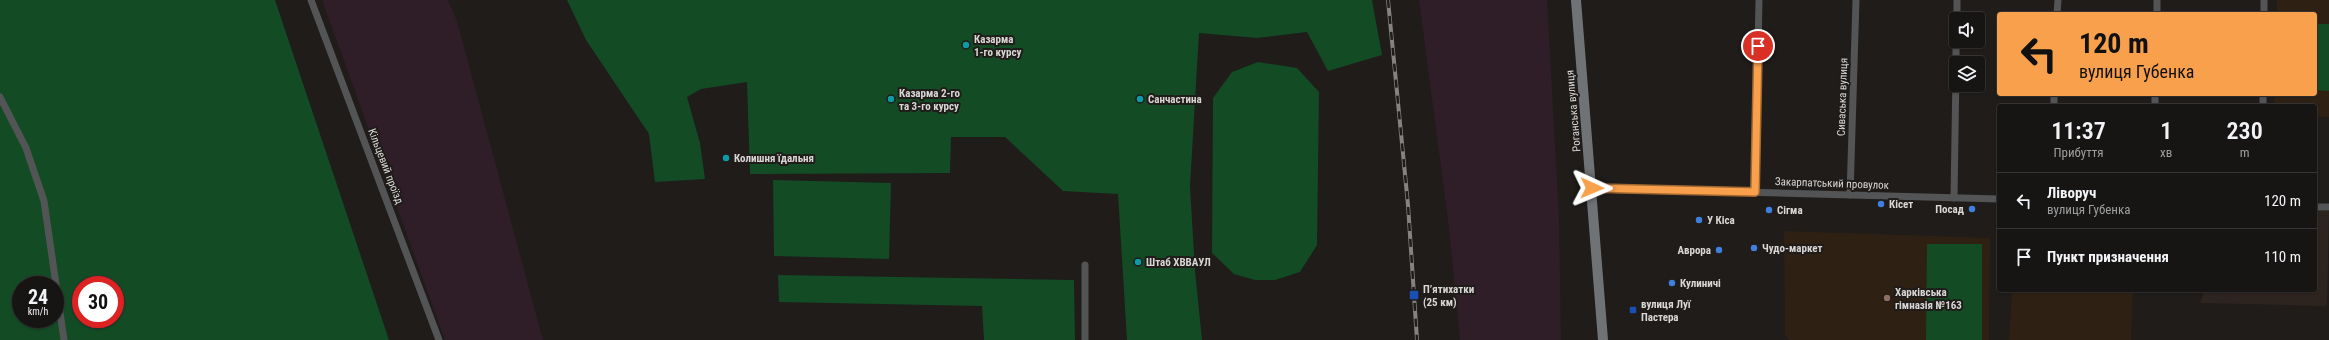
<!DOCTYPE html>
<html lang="uk">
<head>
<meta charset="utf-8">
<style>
	:root { --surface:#171514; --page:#201e1d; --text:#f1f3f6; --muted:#9e9fa0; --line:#363434 }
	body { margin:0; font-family:"Roboto Condensed",sans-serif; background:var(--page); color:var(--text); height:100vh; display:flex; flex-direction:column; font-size:15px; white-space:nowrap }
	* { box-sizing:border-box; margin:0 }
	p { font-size:13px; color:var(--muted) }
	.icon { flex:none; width:22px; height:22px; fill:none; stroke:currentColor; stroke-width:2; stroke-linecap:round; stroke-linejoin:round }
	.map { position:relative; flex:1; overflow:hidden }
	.side { position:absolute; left:1997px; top:104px; width:320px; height:188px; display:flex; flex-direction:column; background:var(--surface); border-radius:4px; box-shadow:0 1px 3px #0004,0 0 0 1px var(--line) }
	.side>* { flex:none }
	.top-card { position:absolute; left:1997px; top:12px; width:320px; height:84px; border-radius:4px; box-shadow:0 1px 3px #0004,0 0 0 1px var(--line); background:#f8a04b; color:#111; overflow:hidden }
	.controls { position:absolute; left:1949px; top:12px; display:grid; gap:8px }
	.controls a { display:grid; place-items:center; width:36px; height:36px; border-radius:4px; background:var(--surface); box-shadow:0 1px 3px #0004,0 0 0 1px var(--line); font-size:20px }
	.speed { position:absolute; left:12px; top:276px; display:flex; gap:8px; font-size:20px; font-weight:700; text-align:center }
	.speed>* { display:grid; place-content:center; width:52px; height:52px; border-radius:50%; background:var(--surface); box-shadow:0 1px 3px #0004,0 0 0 1px var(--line); line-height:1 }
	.speed small { font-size:10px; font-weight:400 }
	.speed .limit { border:6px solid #d22; background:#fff; color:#111 }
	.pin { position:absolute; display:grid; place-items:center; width:34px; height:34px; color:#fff; margin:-17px; border:2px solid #fff; border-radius:50%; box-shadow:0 1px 4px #0007 }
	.me { position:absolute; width:44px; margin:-22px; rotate:91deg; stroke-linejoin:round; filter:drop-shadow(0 0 3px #0008) }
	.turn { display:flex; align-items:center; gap:14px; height:84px; padding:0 16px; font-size:18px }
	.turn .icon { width:52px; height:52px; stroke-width:2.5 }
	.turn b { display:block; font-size:28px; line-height:34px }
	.eta { display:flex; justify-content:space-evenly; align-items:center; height:68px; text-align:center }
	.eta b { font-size:24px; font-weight:600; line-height:28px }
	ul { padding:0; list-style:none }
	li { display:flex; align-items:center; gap:12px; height:56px; padding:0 16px; border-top:1px solid var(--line) }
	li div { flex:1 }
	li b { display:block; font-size:15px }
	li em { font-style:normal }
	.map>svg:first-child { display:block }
	.built { fill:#2d241f }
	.industrial { fill:#2f1e27 }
	.education { fill:#2e2114 }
	.green { fill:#124b24; fill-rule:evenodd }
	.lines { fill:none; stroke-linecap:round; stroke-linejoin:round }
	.minor { stroke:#525455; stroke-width:7 }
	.secondary { stroke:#707375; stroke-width:10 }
	.rail-casing { stroke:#858381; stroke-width:4 }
	.rail { stroke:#1f1c1a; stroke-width:2.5; stroke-dasharray:8; stroke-linecap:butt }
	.route-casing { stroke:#a16831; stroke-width:10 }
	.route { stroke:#f8a04b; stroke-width:7 }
	.culture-dot { fill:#0f9aa8; stroke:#1f1c1a; stroke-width:1.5 }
	.shop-dot { fill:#3f7fe0; stroke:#1f1c1a; stroke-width:1.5 }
	.transit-dot { fill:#1a4fb4; stroke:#1f1c1a; stroke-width:1.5 }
	.education-dot { fill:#8d6e63; stroke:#1f1c1a; stroke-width:1.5 }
	.labels { text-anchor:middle; stroke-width:4; stroke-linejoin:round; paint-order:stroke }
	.poi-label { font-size:11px; font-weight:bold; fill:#d9d7d5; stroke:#1f1c1a; text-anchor:start }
	.street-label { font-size:11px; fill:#d9d7d5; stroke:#1f1c1a }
</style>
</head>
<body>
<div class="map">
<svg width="2329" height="340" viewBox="0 0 2329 340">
	<rect width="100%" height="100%" fill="#1f1c1a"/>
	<path class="built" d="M2315,210l14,1 -2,95 -127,-3 5,-13h110z"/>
	<g class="industrial">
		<path d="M322,0h126l9,21 86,319h-98z"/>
		<path d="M1419,0h128l12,218 2,122h-101l-11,-112z"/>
	</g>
	<g class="education">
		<path d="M2277,0h52v117l-14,-1v-10h-41l1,-12h40v-80h-38z"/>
		<path d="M1784,231l206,7 -1,102h-200l-4,-5z"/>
		<path d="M2012,290h121l-2,50h-122z"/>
	</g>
	<g class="green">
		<path d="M0,0h275l114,340h-389zM21,285h34v34h-34zM81,285h34v34h-34z"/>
		<path d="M567,0h805l10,55 -54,16 -21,-39 -50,6 -58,-5 -9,153 5,85 7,69h-75l-9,-146 -55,-3 -58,-54h-54l-1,36 -200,1 -3,-92 -46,7 -14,8 13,46 5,36 -50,3 -6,-48 -63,-94z"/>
		<path d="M2315,24h14v67l-14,-1z"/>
		<path d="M1258,62l39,6 22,24 -2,153 -17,27 -25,8h-20l-21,-6 -22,-21 1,-155 19,-26z"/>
		<path d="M773,180l118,3 -2,76 -115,-3z"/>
		<path d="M1927,244h55v96h-56z"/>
		<path d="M778,275l296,5 1,60h-91l-2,-34 -203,-4z"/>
	</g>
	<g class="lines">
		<g class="minor">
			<path d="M311,0l128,340"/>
			<path d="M2057,14l1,-14"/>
			<path d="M2157,14v-14"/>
			<path d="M2264,14v-14"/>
			<path d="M1957,19v-19"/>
			<path d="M1956,63v-22"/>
			<path d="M0,97l26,51 18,53 20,139"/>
			<path d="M2054,106v-12"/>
			<path d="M2155,106v-12"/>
			<path d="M2263,106v-12"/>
			<path d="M1592,188l407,11"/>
			<path d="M1755,192l4,-192"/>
			<path d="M1850,195l6,-195"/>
			<path d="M1954,198l2,-126"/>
			<path d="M2315,207h14"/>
			<path d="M1085,340v-75"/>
		</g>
		<path class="secondary" d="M1576,0l27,340"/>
		<g class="rail-casing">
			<path id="rail" d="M1388,0l20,205 9,135"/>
		</g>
		<use href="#rail" class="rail"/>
	</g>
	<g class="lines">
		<g class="route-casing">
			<path id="route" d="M1592,188l163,4 3,-146"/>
		</g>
		<use href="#route" class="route"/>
	</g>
	<g class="culture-dot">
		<circle cx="966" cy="45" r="4"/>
		<circle cx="891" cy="99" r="4"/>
		<circle cx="1140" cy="99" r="4"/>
		<circle cx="726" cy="158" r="4"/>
		<circle cx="1138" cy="262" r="4"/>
	</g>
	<g class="shop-dot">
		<circle cx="1881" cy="204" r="4"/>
		<circle cx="1972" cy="209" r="4"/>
		<circle cx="1769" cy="210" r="4"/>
		<circle cx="1699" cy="220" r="4"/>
		<circle cx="1754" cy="248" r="4"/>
		<circle cx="1719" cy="250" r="4"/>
		<circle cx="1672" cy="283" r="4"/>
	</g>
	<g class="transit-dot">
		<rect x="1409" y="290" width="10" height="10" rx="2"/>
		<rect x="1629" y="306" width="8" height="8" rx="2"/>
	</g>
	<circle class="education-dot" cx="1887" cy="298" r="4"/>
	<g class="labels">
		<g class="poi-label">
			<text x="974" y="43">Казарма<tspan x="974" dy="13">1-го курсу</tspan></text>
			<text x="899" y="97">Казарма 2-го<tspan x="899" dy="13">та 3-го курсу</tspan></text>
			<text x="1148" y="103">Санчастина</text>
			<text x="734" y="162">Колишня їдальня</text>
			<text x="1889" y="208">Кісет</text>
			<text x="1964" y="213" text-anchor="end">Посад</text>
			<text x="1777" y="214">Сігма</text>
			<text x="1707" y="224">У Кіса</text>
			<text x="1762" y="252">Чудо-маркет</text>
			<text x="1711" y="254" text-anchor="end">Аврора</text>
			<text x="1146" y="266">Штаб ХВВАУЛ</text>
			<text x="1680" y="287">Кулиничі</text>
			<text x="1423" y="293">Пʼятихатки<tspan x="1423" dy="13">(25 км)</tspan></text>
			<text x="1895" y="296">Харківська<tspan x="1895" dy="13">гімназія №163</tspan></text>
			<text x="1641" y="308">вулиця Луї<tspan x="1641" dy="13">Пастера</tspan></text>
		</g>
		<g class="street-label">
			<text transform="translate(1842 97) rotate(-88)" y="4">Сиваська вулиця</text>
			<text transform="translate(1573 111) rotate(-95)" y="4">Роганська вулиця</text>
			<text transform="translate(386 166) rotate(69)" y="4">Кільцевий проїзд</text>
			<text transform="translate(1832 183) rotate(2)" y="4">Закарпатський провулок</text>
		</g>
	</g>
</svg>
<div class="controls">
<a><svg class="icon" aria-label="sound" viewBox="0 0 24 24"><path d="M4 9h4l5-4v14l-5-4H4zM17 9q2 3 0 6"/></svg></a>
<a><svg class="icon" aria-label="layers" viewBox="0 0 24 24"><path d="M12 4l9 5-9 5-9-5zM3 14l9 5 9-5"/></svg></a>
</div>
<div class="speed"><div>24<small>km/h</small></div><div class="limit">30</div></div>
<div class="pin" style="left:1758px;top:46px;background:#d93025"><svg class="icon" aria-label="arrive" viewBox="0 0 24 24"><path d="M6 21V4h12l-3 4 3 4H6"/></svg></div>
<svg class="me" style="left:1592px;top:188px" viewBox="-20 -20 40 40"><path d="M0-17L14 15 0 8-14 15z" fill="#f8a04b" stroke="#fff" stroke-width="4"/></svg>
<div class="top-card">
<div class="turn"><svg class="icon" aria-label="left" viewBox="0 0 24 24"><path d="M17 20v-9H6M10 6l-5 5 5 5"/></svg><div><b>120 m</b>вулиця Губенка</div></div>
</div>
<section class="side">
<div class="eta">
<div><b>11:37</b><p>Прибуття</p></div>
<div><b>1</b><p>хв</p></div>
<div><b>230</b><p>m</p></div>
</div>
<ul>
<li><svg class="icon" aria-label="left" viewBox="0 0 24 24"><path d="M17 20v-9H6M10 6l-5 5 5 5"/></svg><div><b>Ліворуч</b><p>вулиця Губенка</p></div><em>120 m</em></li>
<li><svg class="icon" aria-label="arrive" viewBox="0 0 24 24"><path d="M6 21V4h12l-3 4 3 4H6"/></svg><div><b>Пункт призначення</b></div><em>110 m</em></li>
</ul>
</section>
</div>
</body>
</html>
